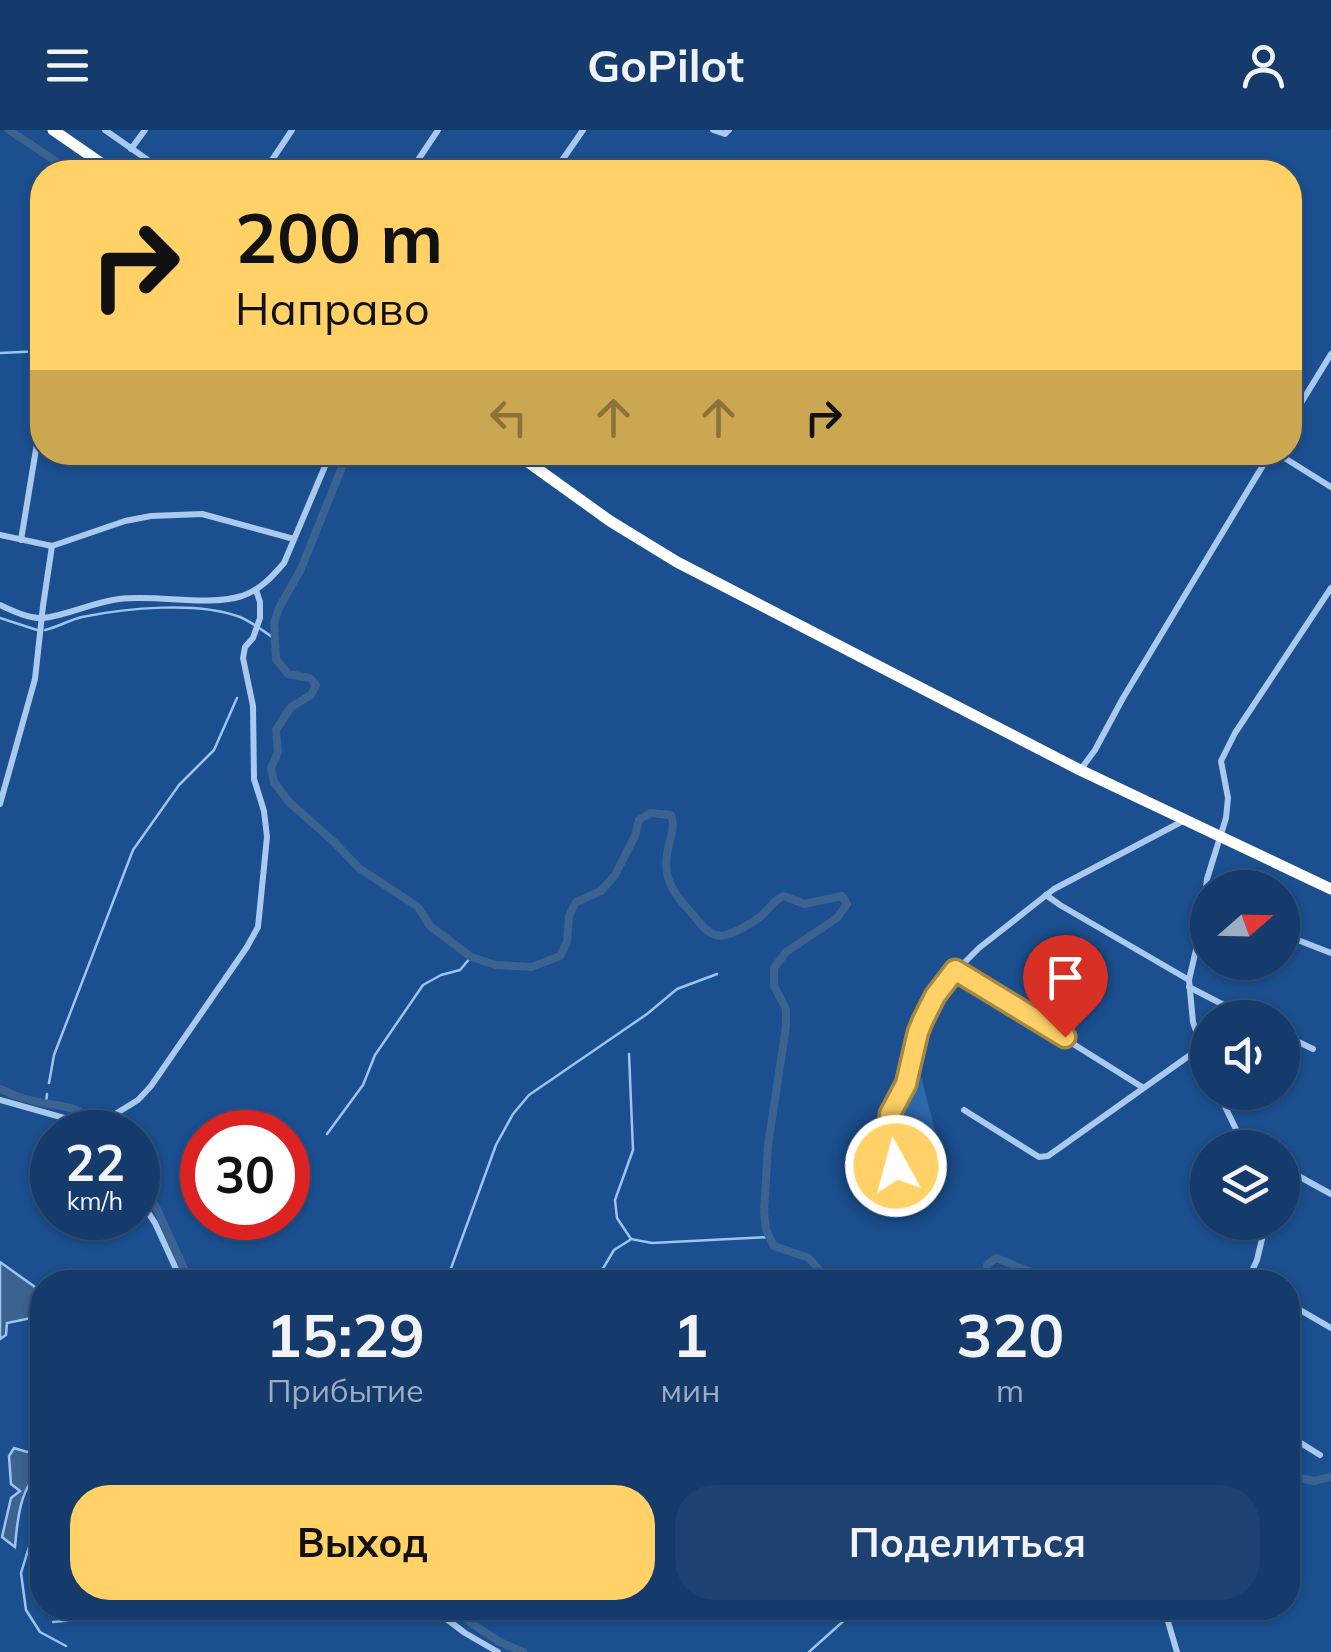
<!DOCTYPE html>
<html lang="ru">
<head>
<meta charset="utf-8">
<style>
	:root { --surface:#143b6b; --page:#1d4271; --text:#f1f3f6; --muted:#9dadc1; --line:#33557e; --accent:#ffd166 }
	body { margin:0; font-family:Mulish,sans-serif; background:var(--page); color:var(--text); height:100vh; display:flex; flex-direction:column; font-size:38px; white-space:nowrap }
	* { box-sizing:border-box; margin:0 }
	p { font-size:32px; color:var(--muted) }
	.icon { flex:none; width:55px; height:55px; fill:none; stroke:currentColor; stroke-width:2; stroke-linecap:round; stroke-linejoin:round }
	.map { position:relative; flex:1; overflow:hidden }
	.sheet { position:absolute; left:30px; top:1140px; width:1270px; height:350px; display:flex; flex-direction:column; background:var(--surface); border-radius:40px; box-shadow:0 2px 8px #0004,0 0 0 2px var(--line) }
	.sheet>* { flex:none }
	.banner { position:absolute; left:30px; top:30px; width:1272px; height:305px; border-radius:40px; box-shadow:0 2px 8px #0004,0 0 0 2px var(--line); background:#ffd166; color:#111; overflow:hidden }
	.needle { width:65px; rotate:70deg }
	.buttons { position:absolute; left:1190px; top:740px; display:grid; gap:20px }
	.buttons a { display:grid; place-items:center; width:110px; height:110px; border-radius:50%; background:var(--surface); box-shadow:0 2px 8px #0004,0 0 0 2px var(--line); font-size:50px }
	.speed { position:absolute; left:30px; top:980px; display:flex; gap:20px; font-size:50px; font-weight:700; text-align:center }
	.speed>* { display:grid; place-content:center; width:130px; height:130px; border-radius:50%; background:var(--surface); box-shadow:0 2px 8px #0004,0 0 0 2px var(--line); line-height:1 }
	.speed small { font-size:25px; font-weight:400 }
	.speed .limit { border:15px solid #d22; background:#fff; color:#111 }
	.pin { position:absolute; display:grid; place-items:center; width:85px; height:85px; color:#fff; margin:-102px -42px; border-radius:50% 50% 50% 0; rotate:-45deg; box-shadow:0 0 10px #0007 }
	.pin .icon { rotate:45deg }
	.me { position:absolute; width:110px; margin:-55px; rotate:353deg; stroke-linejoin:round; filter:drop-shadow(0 0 8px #0008) }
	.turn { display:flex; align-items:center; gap:35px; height:210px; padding:0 40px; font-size:45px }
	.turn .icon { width:130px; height:130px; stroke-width:2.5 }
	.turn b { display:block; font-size:70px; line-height:85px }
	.lanes { display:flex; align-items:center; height:95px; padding:0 40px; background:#0003; justify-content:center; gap:50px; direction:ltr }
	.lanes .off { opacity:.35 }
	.eta { display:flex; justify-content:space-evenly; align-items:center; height:170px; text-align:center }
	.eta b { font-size:60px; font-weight:700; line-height:70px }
	.primary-button { display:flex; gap:20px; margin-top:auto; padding:20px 40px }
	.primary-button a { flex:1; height:115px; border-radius:40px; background:var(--accent); color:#111; font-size:40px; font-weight:700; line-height:115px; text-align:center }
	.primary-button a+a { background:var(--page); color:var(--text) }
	header { display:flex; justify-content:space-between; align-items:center; height:130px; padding:0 40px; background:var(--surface); font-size:45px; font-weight:700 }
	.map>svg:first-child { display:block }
	.green { fill:#2e69ad }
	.water { fill:#3c6290; stroke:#9cc4f0; stroke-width:2.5 }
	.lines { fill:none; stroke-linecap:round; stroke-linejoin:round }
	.stream { stroke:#9cc4f0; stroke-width:2.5 }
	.canal { stroke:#3c6290; stroke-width:8 }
	.street { stroke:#a9c9ee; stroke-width:6 }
	.highway { stroke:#fff; stroke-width:11 }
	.route-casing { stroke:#a68842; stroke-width:25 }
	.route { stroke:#ffd166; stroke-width:18 }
</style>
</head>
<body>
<header><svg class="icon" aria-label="menu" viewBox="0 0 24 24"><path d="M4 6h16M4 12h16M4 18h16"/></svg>GoPilot<svg class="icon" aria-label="person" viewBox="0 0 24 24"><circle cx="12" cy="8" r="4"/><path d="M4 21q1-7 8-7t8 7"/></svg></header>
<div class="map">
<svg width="1331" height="1522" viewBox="0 0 1331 1522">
	<rect width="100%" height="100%" fill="#1b4f8f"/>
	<path class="green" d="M916,927l26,100 -44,9 -7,-49z"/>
	<g class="water">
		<path d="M0,1132l42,30v32l-11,-6 -24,5 -1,12 -6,4z"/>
		<path d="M14,1318l13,4 14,-4 1,2v21c-22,13 -25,52 -27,76l-13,-10 9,-39 9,-7 -9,-7 -2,-28z"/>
	</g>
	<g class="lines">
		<g class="stream">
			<path d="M0,223l42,-2"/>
			<path d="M0,488l37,12"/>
			<path d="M45,500c13,-3 24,-10 37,-13 44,-9 116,-16 158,0 12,5 23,14 34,21"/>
			<path d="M629,924l4,96 -18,50 2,18 14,21 21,4 118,-6"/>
			<path d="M49,953l5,-28 79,-205 46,-65 35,-35 23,-52"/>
			<path d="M46,973l1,-9"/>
			<path d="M327,1004l36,-49 12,-30 48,-70 18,-10 19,-5 11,-13"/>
			<path d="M446,1152l50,-137 17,-31 16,-19 118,-81 30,-25 40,-15"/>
			<path d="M595,1152l19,-32 16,-10"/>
			<path d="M42,1341l-9,29 4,21 -16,52 5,37 14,22 26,14"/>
			<path d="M53,1492l34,-3 9,-11"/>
			<path d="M809,1522l49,-44"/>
		</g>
		<g class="canal">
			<path d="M9,0l63,42"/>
			<path d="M348,322l-47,117 -22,39 -5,15 2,36 12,15 22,4 6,7 -5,10 -20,12 -15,23 2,22 -7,16 3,14 15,20 45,40 25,26 59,39 12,19 41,31 25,8 36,2 28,-11 7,-14 2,-26 7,-14 25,-11 14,-16 20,-39 4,-16 11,-7 21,2c5,14 -2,25 -4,39 -5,32 14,46 32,68 7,9 16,16 27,13 11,-3 26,-12 35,-19 9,-7 12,-16 23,-20l20,8 38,-8 5,8 -10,14 -51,34 -12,16v18l12,23v18l-18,118 -4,67 2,18 8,16 35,12 20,24"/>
			<path d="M0,959c8,3 15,7 23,9 34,11 57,2 80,34"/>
			<path d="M138,1051l18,26 31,68 6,7"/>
			<path d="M988,1152l-1,-17 9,-7 35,14 3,10"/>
			<path d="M1288,1346l26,5 17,-4"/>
			<path d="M449,1478l49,33 25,11"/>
		</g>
		<g class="street">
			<path d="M105,0l60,42"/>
			<path d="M713,0l12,4 4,-4"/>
			<path d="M131,19l14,-19"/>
			<path d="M264,42l28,-42"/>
			<path d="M410,42l28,-42"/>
			<path d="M554,42l29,-42"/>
			<path d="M1290,291l41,-67"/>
			<path d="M1275,322l56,35"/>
			<path d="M0,405l52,11 73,-25 26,-5 51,-2 92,25"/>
			<path d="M21,410l21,-127"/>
			<path d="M0,475c13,6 29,14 44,13 25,-3 49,-16 75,-19 39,-5 86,8 123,-3 18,-6 30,-19 42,-33l47,-111"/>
			<path d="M1081,639l14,-19 28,-52 148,-246"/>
			<path d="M0,674l35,-125 8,-73 9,-60"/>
			<path d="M1046,765l14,10 129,75"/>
			<path d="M1290,807l41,16"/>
			<path d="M955,840l187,117"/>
			<path d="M1189,857l60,31"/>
			<path d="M1282,904l31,15"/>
			<path d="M1208,937l-15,-45 -4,-42 12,-52 6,-49 19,-61 2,-20 -7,-37 14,-28 96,-145"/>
			<path d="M1218,962l27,56"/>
			<path d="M0,970l75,21 17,11"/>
			<path d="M964,980l75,47 9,-1 152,-108"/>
			<path d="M112,986l26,-16 13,-14 96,-139 11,-20 9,-90 -3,-26 -10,-32 -1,-73 -10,-48 2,-11 8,-9 7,-20v-16l-4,-12"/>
			<path d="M896,1036l-8,-44 17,-38 13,-52 11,-25 17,-26 33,-33 75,-59 129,-68"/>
			<path d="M1282,1037l49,27"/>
			<path d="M138,1067l17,26 27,59"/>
			<path d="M1247,1152l10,-22 9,-38"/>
			<path d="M1288,1173l43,25"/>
			<path d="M1288,1305l32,20"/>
			<path d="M432,1478l33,25 33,19"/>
			<path d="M1164,1478l13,44"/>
		</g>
		<g class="highway">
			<path d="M53,0l61,42"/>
			<path d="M514,322l96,69 67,41 403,208 251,119"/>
		</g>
	</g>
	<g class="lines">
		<g class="route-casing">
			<path id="route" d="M896,1036l-7,-38 1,-14 16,-30 12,-52 5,-12 12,-24 20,-26 110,67"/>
		</g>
		<use href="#route" class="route"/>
	</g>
</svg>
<div class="buttons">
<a><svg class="needle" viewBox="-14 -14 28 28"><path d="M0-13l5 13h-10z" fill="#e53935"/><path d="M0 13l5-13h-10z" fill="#9dadc1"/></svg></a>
<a><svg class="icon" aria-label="sound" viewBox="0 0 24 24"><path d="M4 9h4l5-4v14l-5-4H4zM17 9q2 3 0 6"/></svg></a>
<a><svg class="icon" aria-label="layers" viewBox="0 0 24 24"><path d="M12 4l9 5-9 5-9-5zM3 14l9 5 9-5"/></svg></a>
</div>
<div class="speed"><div>22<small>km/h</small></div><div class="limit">30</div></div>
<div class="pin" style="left:1065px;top:907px;background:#d93025"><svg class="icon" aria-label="arrive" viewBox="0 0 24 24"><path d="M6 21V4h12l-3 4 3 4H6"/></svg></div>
<svg class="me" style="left:896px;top:1036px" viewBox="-20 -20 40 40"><circle r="17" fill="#ffd166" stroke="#fff" stroke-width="3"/><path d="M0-11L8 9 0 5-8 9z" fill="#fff"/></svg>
<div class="banner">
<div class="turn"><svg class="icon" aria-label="right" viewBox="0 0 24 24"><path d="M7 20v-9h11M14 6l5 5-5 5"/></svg><div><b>200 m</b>Направо</div></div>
<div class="lanes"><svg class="icon off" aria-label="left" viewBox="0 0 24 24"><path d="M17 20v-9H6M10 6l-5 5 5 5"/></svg><svg class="icon off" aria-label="ahead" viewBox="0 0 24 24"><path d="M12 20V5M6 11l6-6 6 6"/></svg><svg class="icon off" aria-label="ahead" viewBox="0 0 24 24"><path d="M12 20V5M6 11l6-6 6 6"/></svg><svg class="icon" aria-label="right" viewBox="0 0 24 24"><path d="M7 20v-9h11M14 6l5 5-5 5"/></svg></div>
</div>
<section class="sheet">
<div class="eta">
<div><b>15:29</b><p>Прибытие</p></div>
<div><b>1</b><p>мин</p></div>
<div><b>320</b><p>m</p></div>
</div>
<div class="primary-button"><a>Выход</a><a>Поделиться</a></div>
</section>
</div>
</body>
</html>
